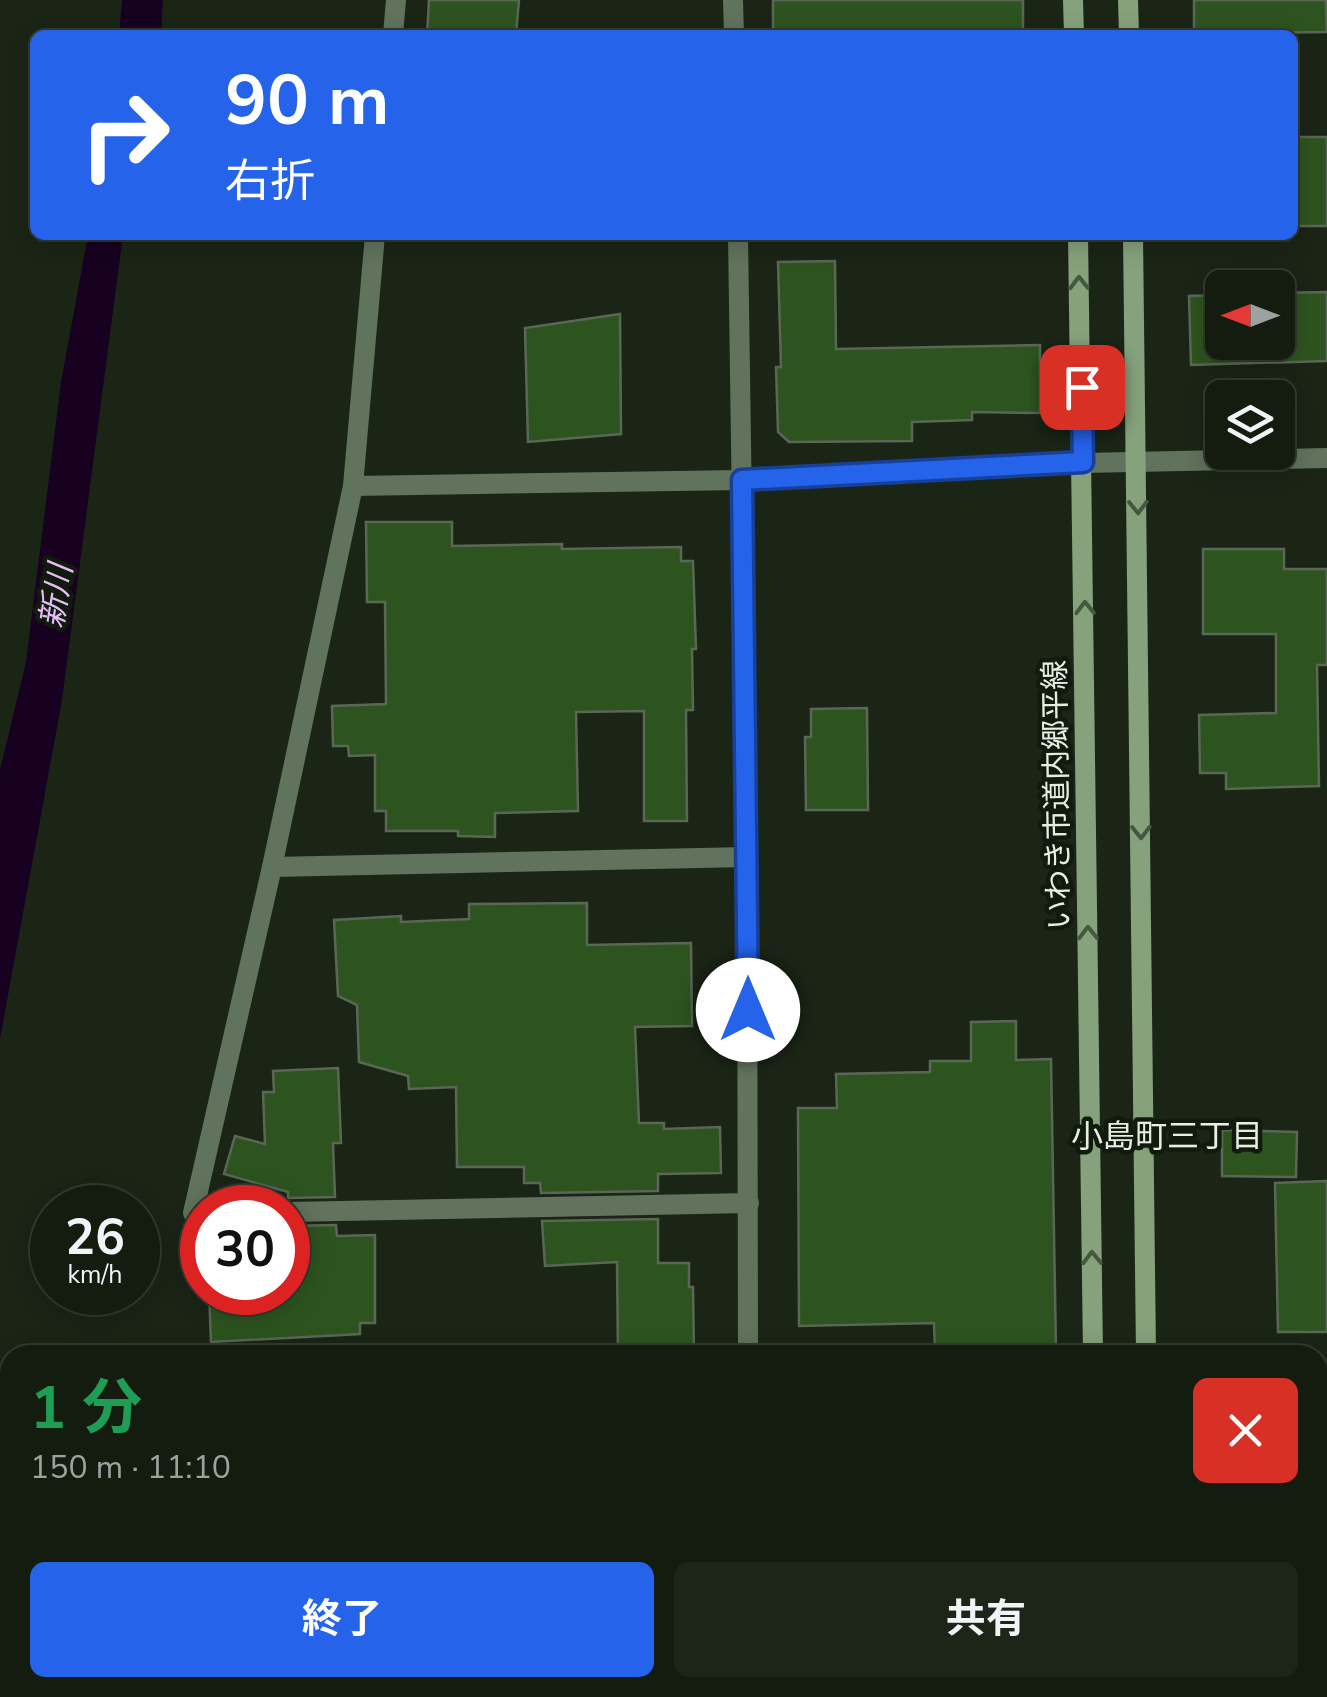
<!DOCTYPE html>
<html lang="ja">
<head>
<meta charset="utf-8">
<style>
	:root { --surface:#141c10; --page:#1d2519; --text:#f1f3f6; --muted:#9da19f; --line:#333a30; --accent:#2563eb }
	body { margin:0; font-family:"Nunito Sans","Noto Sans JP",sans-serif; background:var(--page); color:var(--text); height:100vh; display:flex; flex-direction:column; font-size:38px; white-space:nowrap }
	* { box-sizing:border-box; margin:0 }
	p { font-size:32px; color:var(--muted) }
	.icon { flex:none; width:55px; height:55px; fill:none; stroke:currentColor; stroke-width:2; stroke-linecap:round; stroke-linejoin:round }
	.map { position:relative; flex:1; overflow:hidden }
	.sheet { position:absolute; left:0px; top:1345px; width:1328px; height:352px; display:flex; flex-direction:column; background:var(--surface); border-radius:30px 30px 0 0; box-shadow:0 5px 25px #0003,0 0 0 2px var(--line) }
	.sheet>* { flex:none }
	.guide { position:absolute; left:30px; top:30px; width:1268px; height:210px; border-radius:15px; box-shadow:0 5px 25px #0003,0 0 0 2px var(--line); background:#2563eb; color:#fff; overflow:hidden }
	.needle { width:65px; rotate:270deg }
	.tools { position:absolute; left:1205px; top:270px; display:grid; gap:20px }
	.tools a { display:grid; place-items:center; width:90px; height:90px; border-radius:15px; background:var(--surface); box-shadow:0 5px 25px #0003,0 0 0 2px var(--line); font-size:50px }
	.speed { position:absolute; left:30px; top:1185px; display:flex; gap:20px; font-size:50px; font-weight:700; text-align:center }
	.speed>* { display:grid; place-content:center; width:130px; height:130px; border-radius:50%; background:var(--surface); box-shadow:0 5px 25px #0003,0 0 0 2px var(--line); line-height:1 }
	.speed small { font-size:25px; font-weight:400 }
	.speed .limit { border:15px solid #d22; background:#fff; color:#111 }
	.pin { position:absolute; display:grid; place-items:center; width:85px; height:85px; color:#fff; margin:-42px; border-radius:20px; box-shadow:0 5px 15px #0006 }
	.me { position:absolute; width:110px; margin:-55px; rotate:0deg; stroke-linejoin:round; filter:drop-shadow(0 0 8px #0008) }
	.turn { display:flex; align-items:center; gap:35px; height:210px; padding:0 30px; font-size:45px }
	.turn .icon { width:130px; height:130px; stroke-width:2.5 }
	.turn b { display:block; font-size:70px; line-height:85px }
	.round { display:grid; place-items:center; flex:none; width:105px; height:105px; border-radius:15px; background:var(--page) }
	.head { display:flex; align-items:center; justify-content:space-between; height:170px; padding:0 30px }
	h1 { font-size:60px; font-weight:700; line-height:75px; color:#1e9e55 }
	.cta { display:flex; gap:20px; margin-top:auto; padding:20px 30px }
	.cta a { flex:1; height:115px; border-radius:15px; background:var(--accent); color:#fff; font-size:40px; font-weight:700; line-height:115px; text-align:center }
	.cta a+a { background:var(--page); color:var(--text) }
	.map>svg:first-child { display:block }
	.water { fill:#170020 }
	.building { fill:#2d541f; stroke:#5a6756; stroke-width:2.5 }
	.lines { fill:none; stroke-linecap:round; stroke-linejoin:round }
	.street { stroke:#61735c; stroke-width:20 }
	.secondary { stroke:#85a27c; stroke-width:20 }
	.oneway { stroke:#45583f }
	.route-casing { stroke:#184099; stroke-width:25 }
	.route { stroke:#2563eb; stroke-width:18 }
	.labels { text-anchor:middle; stroke-width:9; stroke-linejoin:round; paint-order:stroke }
	.street-label { font-size:30px; fill:#e6eee4; stroke:#111b0d }
	.water-label { font-size:32px; font-style:italic; fill:#e9bbfa; stroke:#111b0d }
	.neighbourhood-label { font-size:32px; fill:#e6eee4; stroke:#111b0d }
</style>
</head>
<body>
<div class="map">
<svg width="1327" height="1697" viewBox="0 0 1327 1697">
	<rect width="100%" height="100%" fill="#1a2516"/>
	<g class="water">
		<path d="M122,0h41l-2,35h-42z"/>
		<path d="M88,235h35l-61,465 -62,339v-269l26,-108 35,-280z"/>
	</g>
	<g class="building">
		<path d="M429,0h90l-3,35h-89z"/>
		<rect x="773" y="0" width="250" height="35"/>
		<path d="M1194,0h132l1,32 -133,2z"/>
		<rect x="1292" y="137" width="35" height="89"/>
		<path d="M835,261l1,88 204,-4v68l-68,-1v8l-60,2v19l-123,1 -11,-10 -2,-65h5l-3,-105z"/>
		<path d="M1327,292v69l-136,4 -2,-69 33,-1v47h56v-49z"/>
		<path d="M620,314l1,120 -93,8 -3,-114z"/>
		<path d="M366,522h86v24l110,-2v5l119,-2v14h12l3,88h-4l1,61h-7l1,111h-43v-110l-68,1 2,99 -83,2v24l-37,-1v-5h-72v-20h-11v-56l-26,1 -1,-10h-15l-1,-40 54,-2 -1,-102h-18z"/>
		<path d="M1203,549h81v20h43v96h-10l2,121 -93,3v-16h-26l-1,-58 77,-2v-79h-73z"/>
		<path d="M867,708l1,102h-62l-1,-73h6v-28z"/>
		<path d="M587,903v42l104,-2 1,83 -57,1 4,96h25v6l56,-2 1,46 -63,1v17l-117,2 -1,-10h-16v-16h-67l-1,-80 -47,2 -1,-13 -49,-14 -2,-57 -19,-9 -4,-76 67,-4v6l68,-3v-15z"/>
		<path d="M1016,1021v39l35,-1 5,291 -121,2 -1,-29 -135,3 -1,-218h39l-1,-34 94,-2v-11h41v-39z"/>
		<path d="M338,1068l3,75h-8l2,54 -47,1v-6l-64,-18 11,-38 30,8 -2,-52h11l-1,-21z"/>
		<path d="M1222,1130l75,2 -1,45 -74,-1z"/>
		<path d="M1327,1181v151h-49l-3,-149z"/>
		<path d="M658,1219v44h31v24h4l1,68h-76l-1,-93 -72,4 -3,-45z"/>
		<path d="M336,1225l1,11 38,-1v88h-15v11l-149,8 -2,-50h79v-66z"/>
	</g>
	<g class="lines">
		<g class="street">
			<path d="M733,0l1,35"/>
			<path d="M393,35l3,-35"/>
			<path d="M738,235l9,622 1,498"/>
			<path d="M353,486l389,-6 341,-17 244,-5"/>
			<path d="M272,867l475,-10"/>
			<path d="M288,1212l461,-9"/>
			<path d="M202,1213h-9l79,-346 81,-381 22,-251"/>
			<path d="M0,1427h10"/>
			<path d="M748,1688v9"/>
			<path d="M8,1697l5,-9"/>
		</g>
		<g class="secondary">
			<path d="M1073,0l1,35"/>
			<path d="M1128,0l1,35"/>
			<path d="M1078,235l15,1120"/>
			<path d="M1133,235l13,1120"/>
			<path d="M1318,1406l9,-1"/>
			<path d="M1103,1688v9"/>
			<path d="M1153,1688v9"/>
		</g>
	</g>
	<defs><path id="oneway-chevron" d="M-2-3.5L2.5 0L-2 3.5" fill="none" stroke-width="1.6" stroke-linecap="round" stroke-linejoin="round" transform="scale(2.5)"/></defs>
	<g class="oneway">
		<use href="#oneway-chevron" transform="translate(1079 283) rotate(-91)"/>
		<use href="#oneway-chevron" transform="translate(1138 507) rotate(89)"/>
		<use href="#oneway-chevron" transform="translate(1085 608) rotate(-91)"/>
		<use href="#oneway-chevron" transform="translate(1141 832) rotate(89)"/>
		<use href="#oneway-chevron" transform="translate(1088 933) rotate(-91)"/>
		<use href="#oneway-chevron" transform="translate(1092 1258) rotate(-91)"/>
	</g>
	<g class="lines">
		<g class="route-casing">
			<path id="route" d="M748,1010l-6,-530 341,-18 -1,-75"/>
		</g>
		<use href="#route" class="route"/>
	</g>
	<g class="labels">
		<g class="street-label">
			<text transform="translate(1057 795) rotate(-91)" y="10">いわき市道内郷平線</text>
		</g>
		<g class="water-label">
			<text transform="translate(56 596) rotate(-81)" y="11">新川</text>
		</g>
		<g class="neighbourhood-label">
			<text x="1167" y="1147">小島町三丁目</text>
		</g>
	</g>
</svg>
<div class="tools">
<a><svg class="needle" viewBox="-14 -14 28 28"><path d="M0-13l5 13h-10z" fill="#e53935"/><path d="M0 13l5-13h-10z" fill="#9da19f"/></svg></a>
<a><svg class="icon" aria-label="layers" viewBox="0 0 24 24"><path d="M12 4l9 5-9 5-9-5zM3 14l9 5 9-5"/></svg></a>
</div>
<div class="speed"><div>26<small>km/h</small></div><div class="limit">30</div></div>
<div class="pin" style="left:1082px;top:387px;background:#d93025"><svg class="icon" aria-label="arrive" viewBox="0 0 24 24"><path d="M6 21V4h12l-3 4 3 4H6"/></svg></div>
<svg class="me" style="left:748px;top:1010px" viewBox="-20 -20 40 40"><circle r="19" fill="#fff"/><path d="M0-13L10 11 0 6-10 11z" fill="#2563eb"/></svg>
<div class="guide">
<div class="turn"><svg class="icon" aria-label="right" viewBox="0 0 24 24"><path d="M7 20v-9h11M14 6l5 5-5 5"/></svg><div><b>90 m</b>右折</div></div>
</div>
<section class="sheet">
<div class="head"><div><h1>1 分</h1><p>150 m · 11:10</p></div><a class="round" style="background:#d93025;color:#fff"><svg class="icon" aria-label="close" viewBox="0 0 24 24"><path d="M6 6l12 12M18 6L6 18"/></svg></a></div>
<div class="cta"><a>終了</a><a>共有</a></div>
</section>
</div>
</body>
</html>
